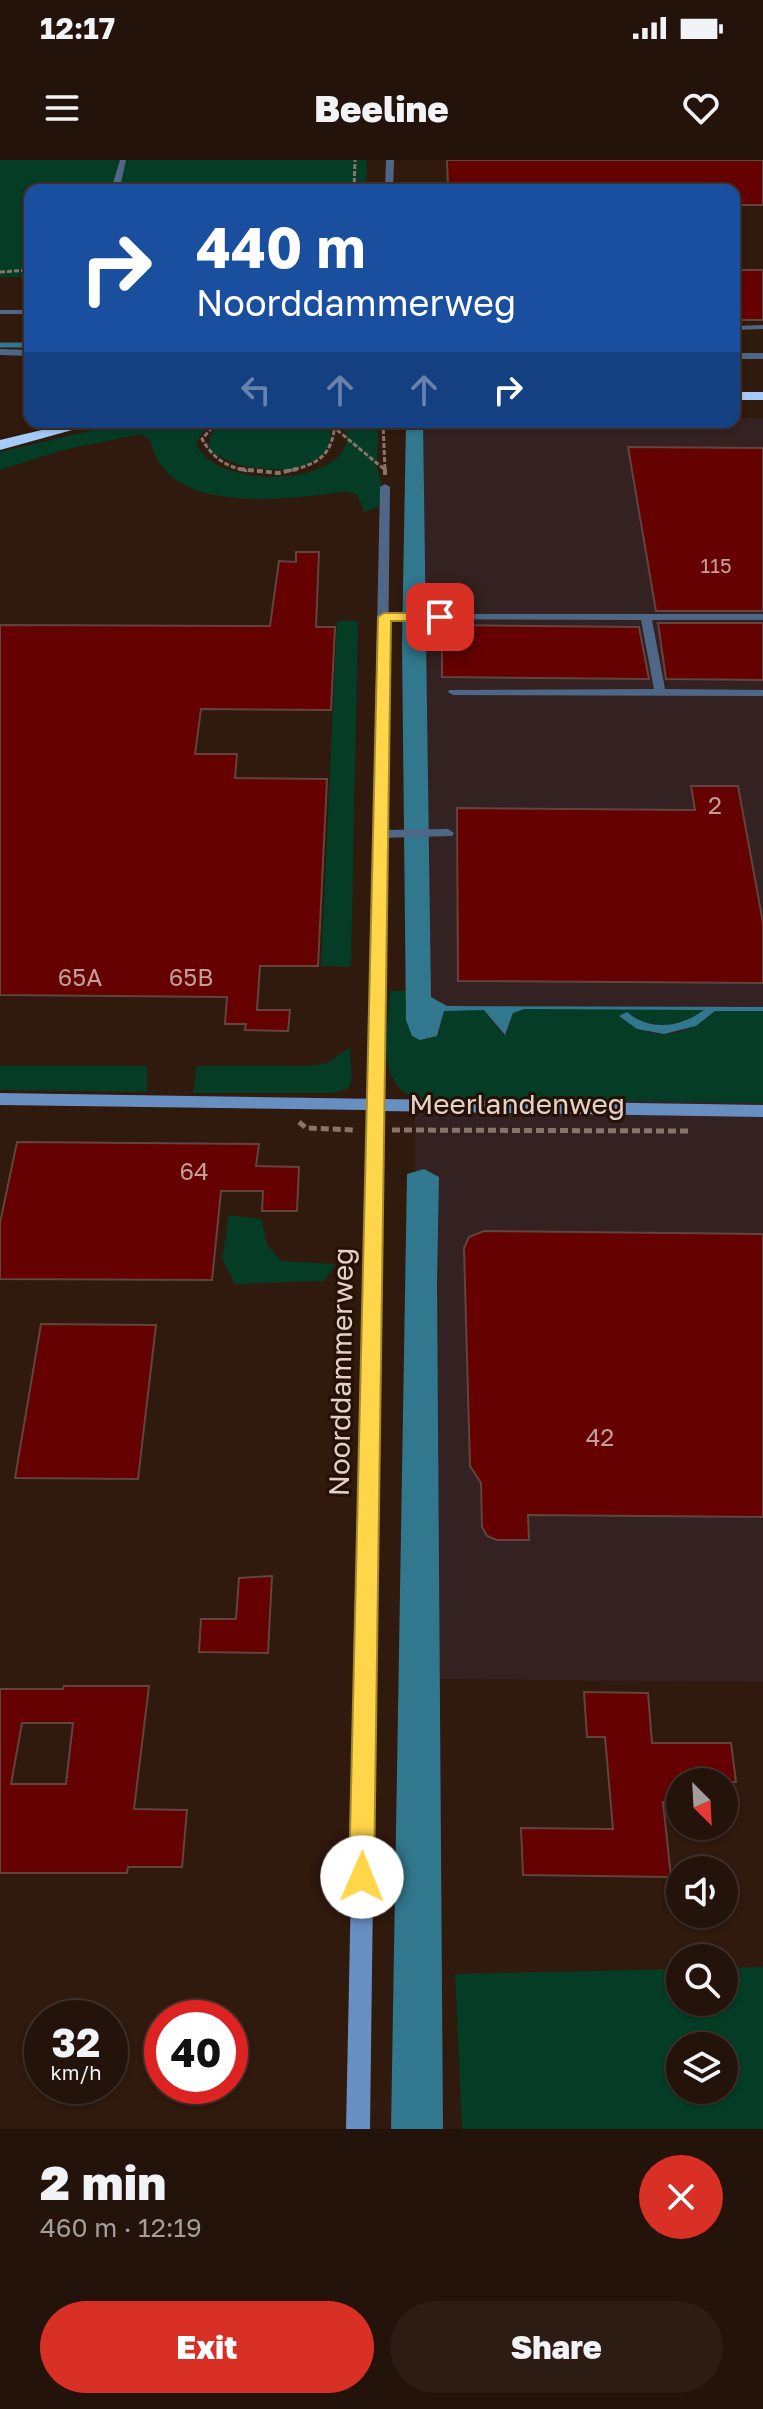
<!DOCTYPE html>
<html lang="en">
<head>
<meta charset="utf-8">
<style>
	:root { --surface:#24130a; --page:#2c1c13; --text:#f1f3f6; --muted:#a39e9c; --line:#41322b; --accent:#d93025 }
	body { margin:0; font-family:"Golos Text",sans-serif; background:var(--page); color:var(--text); height:100vh; display:flex; flex-direction:column; font-size:30px; white-space:nowrap }
	* { box-sizing:border-box; margin:0 }
	p { font-size:26px; color:var(--muted) }
	.icon { flex:none; width:44px; height:44px; fill:none; stroke:currentColor; stroke-width:2; stroke-linecap:round; stroke-linejoin:round }
	.map { position:relative; height:1969px; overflow:hidden }
	.side { display:flex; flex-direction:column; background:var(--surface); flex:1 }
	.side>* { flex:none }
	.guide { position:absolute; left:24px; top:24px; width:716px; height:244px; border-radius:16px; box-shadow:0 2px 6px #0004,0 0 0 2px var(--line); background:#1a4fa0; color:#fff; overflow:hidden }
	.needle { width:52px; rotate:156deg }
	.buttons { position:absolute; left:666px; top:1608px; display:grid; gap:16px }
	.buttons a { display:grid; place-items:center; width:72px; height:72px; border-radius:50%; background:var(--surface); box-shadow:0 2px 6px #0004,0 0 0 2px var(--line); font-size:40px }
	.speed { position:absolute; left:24px; top:1840px; display:flex; gap:16px; font-size:40px; font-weight:700; text-align:center }
	.speed>* { display:grid; place-content:center; width:104px; height:104px; border-radius:50%; background:var(--surface); box-shadow:0 2px 6px #0004,0 0 0 2px var(--line); line-height:1 }
	.speed small { font-size:20px; font-weight:400 }
	.speed .limit { border:12px solid #d22; background:#fff; color:#111 }
	.pin { position:absolute; display:grid; place-items:center; width:68px; height:68px; color:#fff; margin:-34px; border-radius:16px; box-shadow:0 4px 12px #0006 }
	.me { position:absolute; width:88px; margin:-44px; rotate:1deg; stroke-linejoin:round; filter:drop-shadow(0 0 6px #0008) }
	.turn { display:flex; align-items:center; gap:28px; height:168px; padding:0 40px; font-size:36px }
	.turn .icon { width:104px; height:104px; stroke-width:2.5 }
	.turn b { display:block; font-size:56px; line-height:68px }
	.lanes { display:flex; align-items:center; height:76px; padding:0 40px; background:#0003; justify-content:center; gap:40px; direction:ltr }
	.lanes .off { opacity:.35 }
	.round { display:grid; place-items:center; flex:none; width:84px; height:84px; border-radius:42px; background:var(--page) }
	.headline { display:flex; align-items:center; justify-content:space-between; height:136px; padding:0 40px }
	h1 { font-size:48px; font-weight:800; line-height:60px }
	.button { display:flex; gap:16px; margin-top:auto; padding:16px 40px }
	.button a { flex:1; height:92px; border-radius:48px; background:var(--accent); color:#fff; font-size:32px; font-weight:800; line-height:92px; text-align:center }
	.button a+a { background:var(--page); color:var(--text) }
	.status { display:flex; justify-content:space-between; align-items:center; height:56px; padding:0 40px; background:var(--surface); direction:ltr }
	.status svg { height:22px; fill:currentColor }
	header { display:flex; justify-content:space-between; align-items:center; height:104px; padding:0 40px; background:var(--surface); font-size:36px; font-weight:800 }
	.map>svg:first-child { display:block }
	.commercial { fill:#342122 }
	.green { fill:#043c26; fill-rule:evenodd }
	.water { fill:#31778d }
	.lines { fill:none; stroke-linecap:round; stroke-linejoin:round }
	.stream { stroke:#31778d; stroke-width:5 }
	.building { fill:#650101; stroke:#62443f; stroke-width:2; fill-rule:evenodd }
	.path-far2 { stroke:#87746a; stroke-width:3; stroke-dasharray:5 2; stroke-linecap:butt }
	.path-far1 { stroke:#87746a; stroke-width:4; stroke-dasharray:6 3; stroke-linecap:butt }
	.path { stroke:#87746a; stroke-width:5; stroke-dasharray:8 4; stroke-linecap:butt }
	.lane { fill:#4f6786; fill-rule:evenodd }
	.street { fill:#4f6786; fill-rule:evenodd }
	.secondary { fill:#688fc2; fill-rule:evenodd }
	.highway { fill:#a6cafa; fill-rule:evenodd }
	.route { fill:#ffd54a; stroke:#a68a30; stroke-width:2 }
	.labels { text-anchor:middle; stroke-width:6; stroke-linejoin:round; paint-order:stroke }
	.far-number-label { font-size:20px; fill:#c39e98 }
	.number-label { font-size:24px; fill:#c39e98 }
	.street-label { font-size:28px; fill:#e2d2ca; stroke:#261005 }
</style>
</head>
<body>
<div class="status"><b>12:17</b><svg viewBox="0 0 49 12"><path d="M0 12V9h3v3zM5 12V6h3v6zM10 12V3h3v9zM15 12V0h3v12zM26 1h20v11H26zM47 4h2v5h-2z"/></svg></div>
<header><svg class="icon" aria-label="menu" viewBox="0 0 24 24"><path d="M4 6h16M4 12h16M4 18h16"/></svg>Beeline<svg class="icon" aria-label="heart" viewBox="0 0 24 24"><path d="M12 20l-8-8c-3-5 5-10 8-4 3-6 11-1 8 4z"/></svg></header>
<div class="map">
<svg width="763" height="1969" viewBox="0 0 763 1969">
	<rect width="100%" height="100%" fill="#30190d"/>
	<path class="commercial" d="M734,258h29v1264l-344,-3 -9,-1257h324z"/>
	<g class="green">
		<path d="M0,0h367l-1,30h-336v87h-30z"/>
		<path d="M127,262h84l-15,20c15,46 135,46 150,2 3,-8 -3,-13 -4,-22h36l-1,45 6,21 -5,19 -14,5 -7,-18 -13,-2c-56,7 -179,25 -193,-51l-10,-7 -78,16 -63,20v-18z"/>
		<path d="M224,262h105c15,60 -87,56 -119,28 -3,-13 3,-22 14,-28z"/>
		<path d="M337,461h21l-7,346 -30,-1z"/>
		<path d="M390,831h16v29l17,20 16,-6 5,-23 40,-1 18,24 5,-1 7,-22 10,-2 181,1c-26,17 -54,21 -78,2l-8,4c9,5 19,13 29,16 21,8 53,-5 67,-21h48v92l-351,-6c-38,-18 -23,-71 -22,-106z"/>
		<path d="M350,887l2,30 -3,11 -15,5h-141l4,-27h111l19,-3z"/>
		<path d="M0,906h147v26l-147,-2z"/>
		<path d="M229,1055l33,4 5,26 15,16 54,3 -12,17 -89,3 -13,-25z"/>
		<path d="M763,1807v162h-301l-7,-155 225,-5v33h44v-34zM680,1886h44v44h-44z"/>
	</g>
	<g class="water">
		<path d="M406,262h17l8,575 16,9 316,1v4h-48l-19,15 -32,8 -27,-5 -18,-13 8,-4c23,20 54,15 77,-2l-180,-1 -11,4 -8,22 -21,-25 -40,1 -7,25 -17,4 -8,-4 -6,-16 -4,-376z"/>
		<path d="M424,1009l15,8 -2,106 6,846h-52l16,-955z"/>
	</g>
	<g class="lines">
		<path class="stream" d="M0,185h30"/>
	</g>
	<g class="building">
		<path d="M447,0h316v45h-29v-15h-276l-10,-3z"/>
		<rect x="734" y="110" width="29" height="50"/>
		<path d="M628,287l135,1v163h-107z"/>
		<path d="M296,392h23l-3,75h19l-4,83 -130,-1 -6,45h42l-2,24 92,1 -9,187h-58l-3,44h33l-2,21 -43,-1 1,-6h-21l2,-27 -227,-2v-370l270,1 9,-65 17,1z"/>
		<path d="M658,463h105v57l-97,-1z"/>
		<path d="M442,465l197,2 10,52 -207,-2z"/>
		<path d="M691,626h47l25,137v60l-305,-2 -1,-173 238,2z"/>
		<path d="M17,982l242,2 -3,22 43,1 -2,44h-35l1,-20h-42l-9,89 -212,-1v-56z"/>
		<path d="M484,1071l279,3v283l-235,-2 1,25h-32l-10,-4 -5,-9 -1,-44 -11,-17 -6,-218 5,-11z"/>
		<path d="M41,1164l115,1 -18,154 -123,-1z"/>
		<path d="M272,1416l-4,77 -69,-1 2,-33h35l3,-41z"/>
		<path d="M64,1526h85l-15,123 53,1 -5,57h-54l-1,6h-127v-184h63zM22,1563h51l-7,61h-55z"/>
		<path d="M584,1532l64,1 4,50h79l5,39h-56v20h-17l8,75 -148,-2 -2,-47 92,1 -8,-92h-18z"/>
	</g>
	<g class="lines">
		<g class="path-far2">
			<path d="M354,30l1,-30"/>
			<path d="M0,112l30,-2"/>
			<path d="M217,262l-15,17c11,19 23,27 45,32"/>
			<path d="M383,262l2,49"/>
			<path d="M337,270l47,39"/>
			<path d="M287,311c31,-6 46,-16 48,-49"/>
		</g>
		<g class="path-far1">
			<path d="M239,309l39,4 19,-4"/>
			<path d="M385,309v8"/>
		</g>
		<g class="path">
			<path d="M299,962l7,6 48,2"/>
			<path d="M392,970l298,1"/>
		</g>
		<g class="lane">
			<path d="M120,0h6l-5,23 -4,2 -4,-2z"/>
			<rect x="0" y="150" width="30" height="4"/>
			<path d="M763,165v4l-29,1v-4z"/>
			<path d="M384,454h379v6h-111l13,69 98,1v6l-310,-1 -5,-3 1,-2 205,-1 -13,-69 -261,-1 -1,-2z"/>
			<path d="M448,669l6,4 -2,3 -70,2 -6,-4 6,-4z"/>
		</g>
		<g class="street">
			<path d="M386,0h8l-1,30h-8z"/>
			<path d="M0,189l30,1v6l-30,-1z"/>
			<rect x="734" y="193" width="29" height="6"/>
			<path d="M385,324l5,3 -7,617 -8,6 -8,-6 13,-617z"/>
		</g>
		<path class="secondary" d="M0,933l763,12v12l-380,-6 -13,1018h-24l21,-1019 -367,-5z"/>
		<g class="highway">
			<rect x="734" y="232" width="29" height="8"/>
			<path d="M75,262h26l-101,28v-10z"/>
		</g>
	</g>
	<path class="route" d="M384,453h56l6,4 -6,4h-49l-17,1256 -3,9 -9,4 -9,-4 -4,-9 29,-1260z"/>
	<g class="labels">
		<g class="far-number-label">
			<text x="716" y="413">115</text>
		</g>
		<g class="number-label">
			<text x="715" y="654">2</text>
			<text x="80" y="826">65A</text>
			<text x="191" y="826">65B</text>
			<text x="194" y="1020">64</text>
			<text x="600" y="1286">42</text>
		</g>
		<g class="street-label">
			<text x="517" y="954">Meerlandenweg</text>
			<text transform="translate(341 1212) rotate(-89)" y="10">Noorddammerweg</text>
		</g>
	</g>
</svg>
<div class="buttons">
<a><svg class="needle" viewBox="-14 -14 28 28"><path d="M0-13l5 13h-10z" fill="#e53935"/><path d="M0 13l5-13h-10z" fill="#a39e9c"/></svg></a>
<a><svg class="icon" aria-label="sound" viewBox="0 0 24 24"><path d="M4 9h4l5-4v14l-5-4H4zM17 9q2 3 0 6"/></svg></a>
<a><svg class="icon" aria-label="search" viewBox="0 0 24 24"><circle cx="10" cy="10" r="6"/><path d="M15 15l6 6"/></svg></a>
<a><svg class="icon" aria-label="layers" viewBox="0 0 24 24"><path d="M12 4l9 5-9 5-9-5zM3 14l9 5 9-5"/></svg></a>
</div>
<div class="speed"><div>32<small>km/h</small></div><div class="limit">40</div></div>
<div class="pin" style="left:440px;top:457px;background:#d93025"><svg class="icon" aria-label="arrive" viewBox="0 0 24 24"><path d="M6 21V4h12l-3 4 3 4H6"/></svg></div>
<svg class="me" style="left:362px;top:1717px" viewBox="-20 -20 40 40"><circle r="19" fill="#fff"/><path d="M0-13L10 11 0 6-10 11z" fill="#ffd54a"/></svg>
<div class="guide">
<div class="turn"><svg class="icon" aria-label="right" viewBox="0 0 24 24"><path d="M7 20v-9h11M14 6l5 5-5 5"/></svg><div><b>440 m</b>Noorddammerweg</div></div>
<div class="lanes"><svg class="icon off" aria-label="left" viewBox="0 0 24 24"><path d="M17 20v-9H6M10 6l-5 5 5 5"/></svg><svg class="icon off" aria-label="ahead" viewBox="0 0 24 24"><path d="M12 20V5M6 11l6-6 6 6"/></svg><svg class="icon off" aria-label="ahead" viewBox="0 0 24 24"><path d="M12 20V5M6 11l6-6 6 6"/></svg><svg class="icon" aria-label="right" viewBox="0 0 24 24"><path d="M7 20v-9h11M14 6l5 5-5 5"/></svg></div>
</div>
</div>
<section class="side">
<div class="headline"><div><h1>2 min</h1><p>460 m · 12:19</p></div><a class="round" style="background:#d93025;color:#fff"><svg class="icon" aria-label="close" viewBox="0 0 24 24"><path d="M6 6l12 12M18 6L6 18"/></svg></a></div>
<div class="button"><a>Exit</a><a>Share</a></div>
</section>
</body>
</html>
